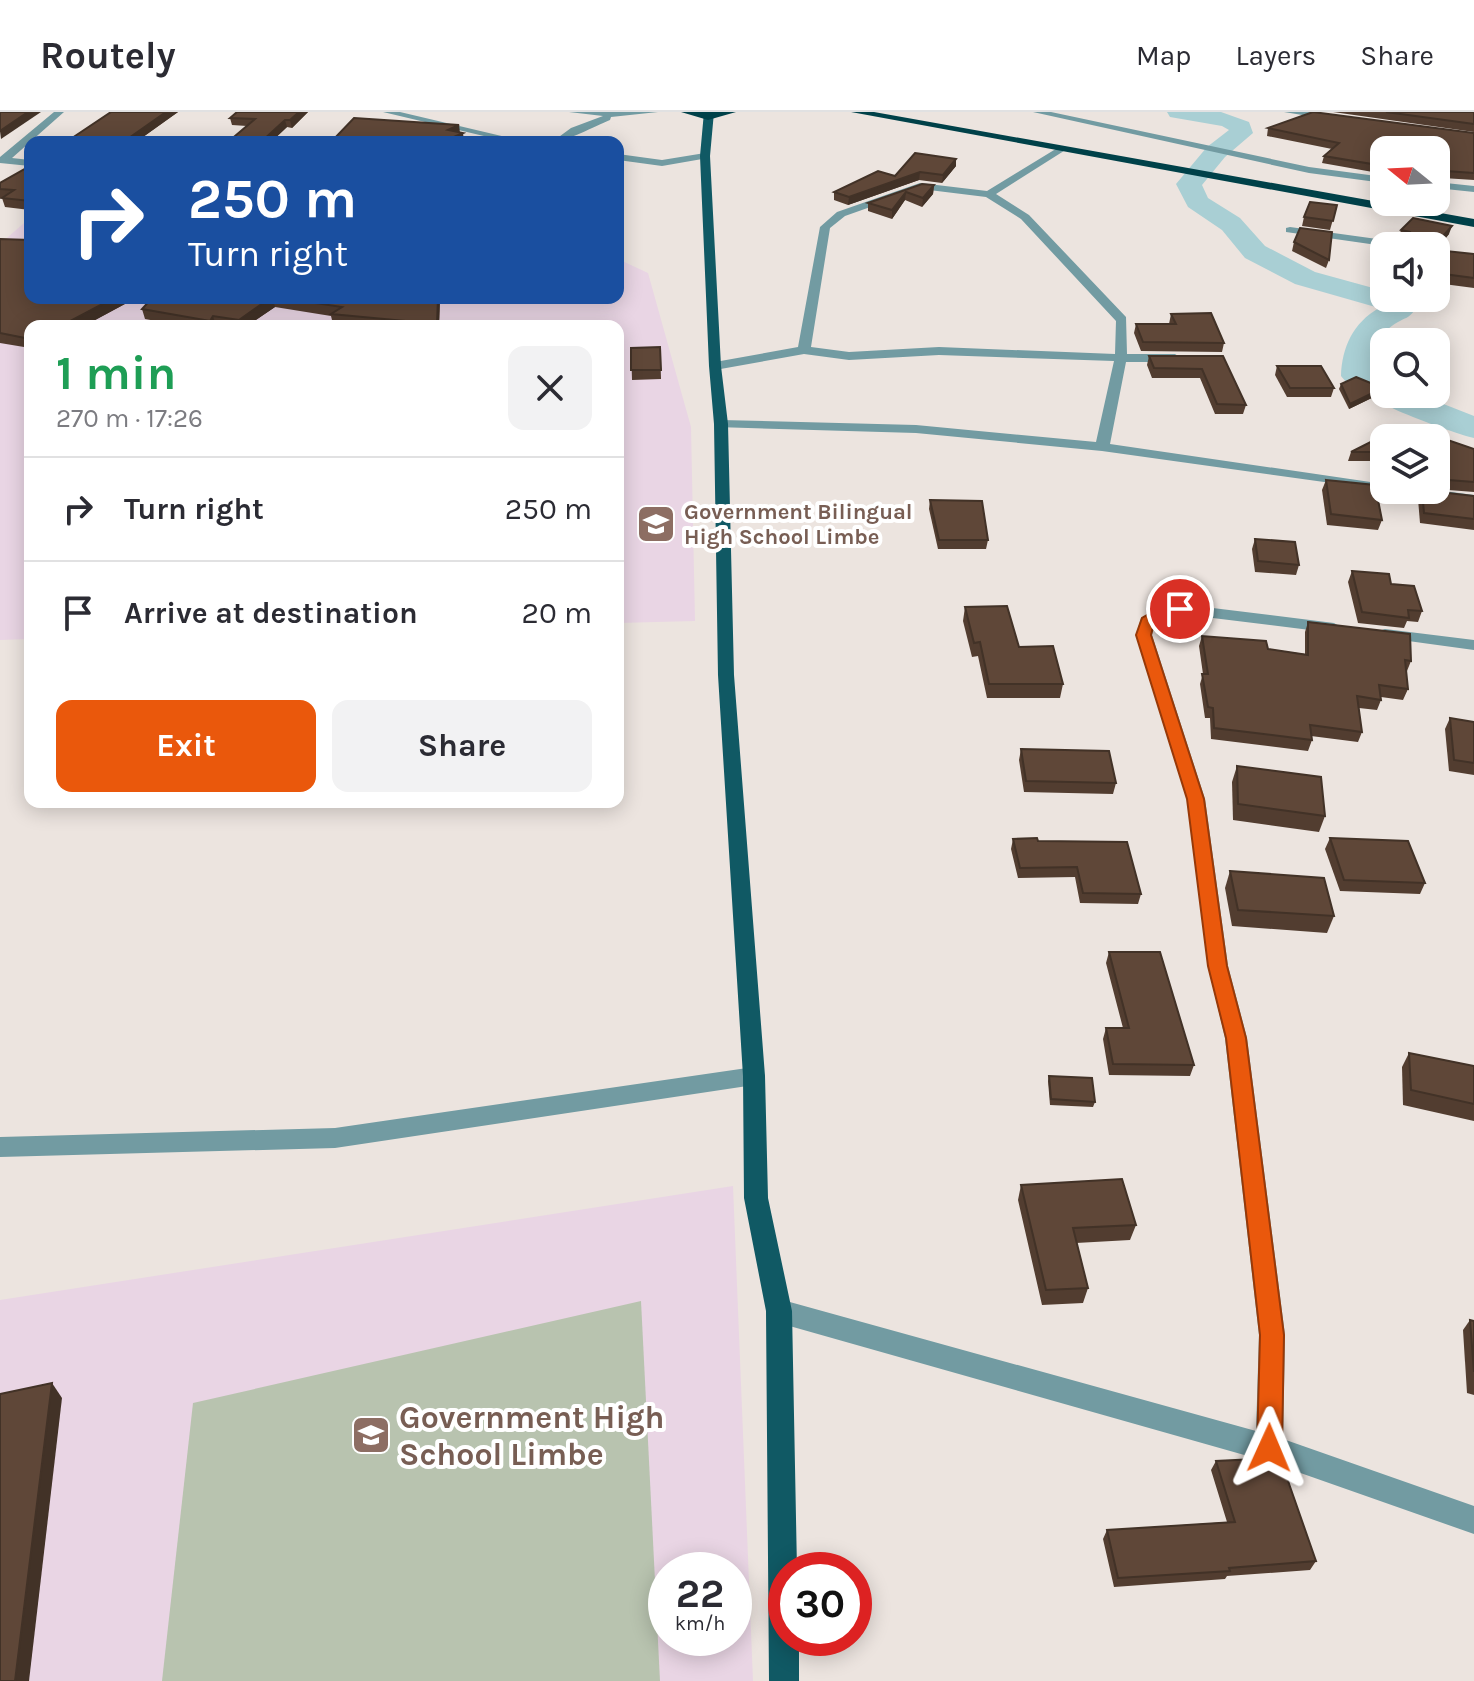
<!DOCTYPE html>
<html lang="en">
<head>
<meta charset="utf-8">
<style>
	:root { --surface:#fff; --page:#f2f2f3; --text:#2b2b33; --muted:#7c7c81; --line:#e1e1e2; --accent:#ea580c }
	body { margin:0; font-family:Karla,sans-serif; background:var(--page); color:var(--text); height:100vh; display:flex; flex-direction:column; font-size:30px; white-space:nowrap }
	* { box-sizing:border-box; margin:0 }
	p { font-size:26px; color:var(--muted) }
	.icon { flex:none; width:44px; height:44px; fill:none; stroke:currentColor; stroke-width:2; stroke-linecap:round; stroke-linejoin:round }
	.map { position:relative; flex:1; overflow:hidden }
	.drawer { position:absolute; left:24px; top:208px; width:600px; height:488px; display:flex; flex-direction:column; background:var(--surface); border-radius:16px; box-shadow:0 4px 20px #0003 }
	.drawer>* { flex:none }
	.hud { position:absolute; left:24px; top:24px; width:600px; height:168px; border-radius:16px; box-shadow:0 4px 20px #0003; background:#1a4fa0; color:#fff; overflow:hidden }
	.needle { width:52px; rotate:288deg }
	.fabs { position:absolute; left:1370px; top:24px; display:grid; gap:16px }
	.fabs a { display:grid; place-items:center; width:80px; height:80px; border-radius:16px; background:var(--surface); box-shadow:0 4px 20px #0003; font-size:40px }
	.speed { position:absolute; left:648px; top:1440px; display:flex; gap:16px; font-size:40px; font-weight:700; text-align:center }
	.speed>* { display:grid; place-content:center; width:104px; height:104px; border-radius:50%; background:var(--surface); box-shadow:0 4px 20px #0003; line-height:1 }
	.speed small { font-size:20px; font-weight:400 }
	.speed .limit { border:12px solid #d22; background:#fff; color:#111 }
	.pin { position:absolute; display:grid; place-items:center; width:68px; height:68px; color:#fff; margin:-34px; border:4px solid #fff; border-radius:50%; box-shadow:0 2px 8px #0007 }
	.me { position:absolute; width:88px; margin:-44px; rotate:1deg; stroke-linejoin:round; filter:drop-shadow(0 0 6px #0008) }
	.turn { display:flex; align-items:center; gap:28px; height:168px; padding:0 32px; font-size:36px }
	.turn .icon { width:104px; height:104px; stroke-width:2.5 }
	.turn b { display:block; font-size:56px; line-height:68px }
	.round { display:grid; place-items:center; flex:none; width:84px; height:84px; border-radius:16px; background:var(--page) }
	.headline { display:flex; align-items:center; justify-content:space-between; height:136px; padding:0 32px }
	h1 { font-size:48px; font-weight:700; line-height:60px; color:#1e9e55 }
	.button { display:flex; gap:16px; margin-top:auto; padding:16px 32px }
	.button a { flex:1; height:92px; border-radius:16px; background:var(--accent); color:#fff; font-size:32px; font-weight:700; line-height:92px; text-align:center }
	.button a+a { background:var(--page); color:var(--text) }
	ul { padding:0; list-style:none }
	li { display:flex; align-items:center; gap:24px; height:104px; padding:0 32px; border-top:2px solid var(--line) }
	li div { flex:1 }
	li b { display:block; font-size:30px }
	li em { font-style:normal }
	header { display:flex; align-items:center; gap:48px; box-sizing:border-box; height:112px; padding:0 40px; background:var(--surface); border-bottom:2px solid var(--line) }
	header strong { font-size:38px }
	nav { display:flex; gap:44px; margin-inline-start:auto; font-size:28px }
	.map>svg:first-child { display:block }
	.education { fill:#e9d5e4; fill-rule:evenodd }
	.green { fill:#b8c3af }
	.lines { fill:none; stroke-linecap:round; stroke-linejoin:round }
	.river { fill:#a9cfd4; fill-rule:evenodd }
	.street { fill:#729ba2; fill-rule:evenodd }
	.primary { fill:#105964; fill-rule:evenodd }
	.highway { fill:#004149; fill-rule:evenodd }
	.wall { fill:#523d30 }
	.shaded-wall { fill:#423227 }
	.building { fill:#5f4738; stroke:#423227; stroke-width:2 }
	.route { fill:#ea580c; stroke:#983908; stroke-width:2 }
	.labels { text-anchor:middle; stroke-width:8; stroke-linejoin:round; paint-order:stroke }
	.far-education-label { font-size:22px; font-weight:bold; fill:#785e54; stroke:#fff; text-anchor:start }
	.near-education-label { font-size:32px; font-weight:bold; fill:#785e54; stroke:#fff; text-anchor:start }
</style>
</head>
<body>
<header>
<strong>Routely</strong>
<nav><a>Map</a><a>Layers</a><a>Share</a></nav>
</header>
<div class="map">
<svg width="1474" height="1569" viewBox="0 0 1474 1569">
	<rect width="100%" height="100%" fill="#ece4df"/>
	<g class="education">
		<path d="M24,111h6v75h588v-39l30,14 43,154 4,194 -77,2v-297h-588v313l-30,1v-396z"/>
		<path d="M733,1074l20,495h-753v-381zM666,1458h68v68h-68z"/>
	</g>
	<path class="green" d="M641,1189l19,380h-498l31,-278z"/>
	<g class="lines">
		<path class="river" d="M1167,0h54l28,10 4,11 -28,24 -23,28 6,13 32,20 25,28 50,26 69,19v7h18l12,13c-5,7 -9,7 -16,11 -19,10 -25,29 -25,50l11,6v16h34l56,22v22c-28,-7 -118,-40 -133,-62 1,-29 12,-53 38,-68l-84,-24 -50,-26 -23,-28 -34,-23 -12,-23 31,-37 22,-17 -7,-4 -52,-9z"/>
		<g class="street">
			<path d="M54,0h10l-52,46 18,2v6l-30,-3v-6z"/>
			<path d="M383,0h17l127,30h-18z"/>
			<path d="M569,0h89l-47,5 -1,3c-15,6 -44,22 -58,22l19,-14 32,-12z"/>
			<path d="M1033,0h18l258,55 75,10v6l-75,-10z"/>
			<path d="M1284,0h29l25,5 -5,3z"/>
			<path d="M1059,35l8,2 -71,45 33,21 97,102 1,37h48l6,4 -6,4h-49l-16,82 274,40v6l5,1 -287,-40 -186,-18 -200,-6 -2,-3 7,-4 195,5 180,17 18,-81 -175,-6 -90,5 -45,-6 -89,16 -6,-4 6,-4 83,-15 22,-120 17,-15 83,-29 67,8zM921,77l65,8 35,22 95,102 -1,33 -176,-7 -90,5 -38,-5 19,-119 15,-12z"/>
			<path d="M705,41l3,5 -46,8 -44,-6v-6l44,6z"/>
			<path d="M1436,70l38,4v6l-38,-4z"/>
			<path d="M1290,115l116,16 5,3h-27l-98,-14v-4z"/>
			<path d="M1395,378h41l38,5v8l-72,-9z"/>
			<path d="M1180,492l154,19 8,5 -8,5 -154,-19 -25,9 -3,12 53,164 23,167 19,72 38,297 -2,104 191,67v28l-205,-72 -490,-139 -9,-4 -4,-8 4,-8 9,-4 477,132 3,-96 -34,-297 -17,-72 -21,-167 -51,-164 5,-17 14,-8z"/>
			<path d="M1385,517l89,11v10l-95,-13v-6z"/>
			<path d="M754,955l8,3 3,6 -3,6 -8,3 -419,63 -335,9v-20l335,-9z"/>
		</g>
		<path class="primary" d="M704,0h10l-4,44 11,210 7,58 6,251 31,401 3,122 24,113 5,259h-11v68h13v43h-30l-3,-370 -22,-113 -1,-122 -25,-401 -4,-251 -5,-58 -9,-210z"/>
		<g class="highway">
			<path d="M681,0h55l-28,8z"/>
			<path d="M851,0h23l600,107v8z"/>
		</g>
	</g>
	<g class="wall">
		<path d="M111,0h67l-42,30h-62l-2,-4z"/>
		<path d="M237,0h71l-16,16 -5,-1 -16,15h-43l19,-16 -15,-1 -2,-7z"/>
		<path d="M1333,0h141v20z"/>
		<path d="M1268,16l206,5v47l-31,-2 -7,-28h-52v24l-62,-11 2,-7 8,-7 -65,-13z"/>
		<path d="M956,47v7l-14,17 -23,-3 -71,25 -14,-5v-8z"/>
		<path d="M30,54v44l-25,-3 -3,-9h-2v-15z"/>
		<path d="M922,72l12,1 -1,9 -11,13 -17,-7 -13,19 -24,-8v-8z"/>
		<path d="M1337,93l-7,25 -28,-4 2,-9z"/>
		<path d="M1401,118l48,4 -9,11h-6l-1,1h-41l2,-6h10l-6,-1z"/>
		<path d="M0,127l30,59h106l-52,28h-54v22l-30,-5z"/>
		<path d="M1294,130l35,18 -3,8 -34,-17z"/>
		<path d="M1436,138l38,4v34l-38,-5z"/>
		<path d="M152,186h288l-1,28h-87l-19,-2 -2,-8 -56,-9 -28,19h-64l-38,-7 -3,-10z"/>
		<path d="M1171,202l53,29 -2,9 -81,-1 -7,-18 2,-9h33z"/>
		<path d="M660,235l1,32 -29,1 -1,-32z"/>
		<path d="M1149,244h74l23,49 -3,9h-28l-15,-36h-48l-5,-13z"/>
		<path d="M1277,254l57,22 -3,9h-44l-12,-22z"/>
		<path d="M1341,272l42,4 -1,5 -33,16 -10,-20z"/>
		<path d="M1404,313l70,24v43l-38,-3v-51h-52v23h-36l3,-9z"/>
		<path d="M1326,368l56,40 -4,10 -51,-5 -5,-35z"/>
		<path d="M1421,378l53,6v34l-54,-7 -2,-24z"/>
		<path d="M930,388l58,40 -2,9h-48l-9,-40z"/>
		<path d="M1255,427l44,26 -3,10 -41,-3 -3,-23z"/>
		<path d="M1352,459l39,13 31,27 -4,11 -11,-1 -3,7 -46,-5 -10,-41z"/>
		<path d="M965,495l54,40 44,37 -3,14h-73l-9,-42 -6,1 -9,-36z"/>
		<path d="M1308,510l103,39 -4,10h-1l2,18 -5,11 -22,-3v3l-4,10 -18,-2 3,24 -4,10 -47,-6 1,4 -4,11 -97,-12 -1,-21h-5l-5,-34 3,-10 -4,-28 3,-10 66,13 37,5v-22z"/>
		<path d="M1450,606l24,4v53l-25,-4 -4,-42z"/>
		<path d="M1021,637l95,34 -3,11 -89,-2 -5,-32z"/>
		<path d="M1237,654l88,50 -6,16 -86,-12 -1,-38z"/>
		<path d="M1330,726l95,45 -5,11 -80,-3 -15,-42z"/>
		<path d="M1013,727l25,2 103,53 -3,10 -58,-1 -5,-26 -57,1 -7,-29z"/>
		<path d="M1230,759l104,45 -7,17 -95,-7 -7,-38z"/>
		<path d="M1109,840l85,113 -4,11 -81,-1 -6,-36 3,-11h17l-17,-65z"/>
		<path d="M1409,941l65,13v55l-71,-16 -1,-38z"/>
		<path d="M1049,964l46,26 -2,5 -43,-2 -2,-24z"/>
		<path d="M1021,1073l115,40 -6,15 -54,3 12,45 -5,15 -41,2 -24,-105z"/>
		<path d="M1470,1208l4,1v74l-7,-2 -4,-63z"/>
		<path d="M1216,1349l100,100 -6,9 -83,6 -2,3 -111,8 -11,-48 4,-9 120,-8 -16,-52z"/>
	</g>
	<g class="shaded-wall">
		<path d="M28,0h13l-40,27 -1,-8z"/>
		<path d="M166,0h12l-42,30h-10v-2z"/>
		<path d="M299,0h9l-16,16 -2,-8z"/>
		<path d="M285,8l2,7 -16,15h-10z"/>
		<path d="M459,13l1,8 -12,-3z"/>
		<path d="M463,21l1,9h-17v-2z"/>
		<path d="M956,47v7l-14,17 1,-8z"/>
		<path d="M1446,59l-3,7 -7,3v-7z"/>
		<path d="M920,60l-1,8 -71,25 1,-8z"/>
		<path d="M934,73l-1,9 -11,13 1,-9z"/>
		<path d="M906,80l-1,8 -13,19v-9z"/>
		<path d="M1452,114l-3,8 -9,11 3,-9z"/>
		<path d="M114,186h22l-52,28h-23z"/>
		<path d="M270,186h3l2,9 -28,19h-7l-1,-6z"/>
		<path d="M438,186h2l-1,28h-2z"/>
		<path d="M213,204l3,10h-5l-1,-5z"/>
		<path d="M1383,276l-1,5 -33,16 1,-5z"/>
		<path d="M52,1271l10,15 -33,283h-14z"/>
	</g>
	<g class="building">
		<path d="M0,0h28l-28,19z"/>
		<path d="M111,0h55l-40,28 -54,-2z"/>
		<path d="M237,0h62l-9,8h-5l-24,22h-33l27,-23 -25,-1z"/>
		<path d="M1313,0l161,21v40l-28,-2 -10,3v-24h-52v16l-60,-10 15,-13 -71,-15z"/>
		<path d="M1386,0h88v12z"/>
		<path d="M354,6l105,7 -11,5 15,3 -16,7 11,1 -2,1h-125z"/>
		<path d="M915,41l41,6 -13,16 -23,-3 -71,25 -15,-5 44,-21 17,5z"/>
		<path d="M30,54v35l-28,-3 12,-8 -14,-1v-6z"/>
		<path d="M922,72l12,1 -11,13 -17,-6 -14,18 -24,-7z"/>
		<path d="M1310,90l27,3 -4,16 -29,-4z"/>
		<path d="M1413,106l39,8 -9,10h-6l-4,10h-39v-6l22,-1 -6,-7 -9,-2z"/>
		<path d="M1300,116l32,4 -3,28 -35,-18z"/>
		<path d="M0,127l30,1v58h84l-53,28h-31v13l-30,-6z"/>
		<path d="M1436,138l38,4v24l-38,-5z"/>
		<path d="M152,186h118l-31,22 -26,-4 -3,5 -68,-12z"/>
		<path d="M283,186h155l-1,26 -106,-10 11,-7z"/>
		<path d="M1211,201l13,30 -81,-1 -7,-18h40l-5,-10z"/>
		<path d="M660,235l1,23h-30v-22z"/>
		<path d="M1149,244h74l23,49 -29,-1 -15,-35 -48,-1z"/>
		<path d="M1277,254h44l13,22h-44z"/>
		<path d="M1356,265l27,11 -33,16 -9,-20z"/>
		<path d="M1404,313l70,24v33l-38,-3v-41h-52v14h-33z"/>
		<path d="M1326,368l49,5 7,35 -51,-6z"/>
		<path d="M1422,378l52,6v23l-50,-6z"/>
		<path d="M930,388l52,1 6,39h-49z"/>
		<path d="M1255,427l40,3 4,23 -41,-4z"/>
		<path d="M1352,459l37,3 2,10 23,2 8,25 -14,-1 1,8 -47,-6z"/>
		<path d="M1007,494l12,41 34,-1 10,38h-74l-9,-42 -6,1 -9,-36z"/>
		<path d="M1308,510l102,12 1,27 -6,-1 3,29 -29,-4 2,15 -24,-4 5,36 -52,-7 2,15 -98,-12 -1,-20 -5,-1 -6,-33h6l-6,-38 64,5 2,8 40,6z"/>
		<path d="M1450,606l24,4v41l-20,-3z"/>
		<path d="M1021,637l88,2 7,32 -90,-2z"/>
		<path d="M1237,654l84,11 4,39 -87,-12z"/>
		<path d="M1037,726l1,3 89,1 14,52 -58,-1 -6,-26 -57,1 -7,-29z"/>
		<path d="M1330,726l78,3 17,42 -81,-3z"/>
		<path d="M1230,759l94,7 10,38 -96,-6z"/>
		<path d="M1109,840h51l34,113 -81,-1 -7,-36h23z"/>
		<path d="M1409,941l65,13v38l-63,-14z"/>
		<path d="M1049,964l43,2 3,24 -44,-3z"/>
		<path d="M1122,1067l14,46 -63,3 15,60 -42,2 -25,-105z"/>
		<path d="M1470,1208l4,1v51z"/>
		<path d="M52,1271l-37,298h-15v-287z"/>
		<path d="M1280,1346l36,103 -87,7 1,3 -112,7 -11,-48 128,-8 -19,-61z"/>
	</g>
	<path class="route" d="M1180,493l5,1v6l-20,4 -11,7 -3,12 53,164 23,167 19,72 38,297 -2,113 -4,9 -9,3 -9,-3 -3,-9 3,-113 -34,-297 -18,-72 -21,-167 -51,-164 6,-17 14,-8z"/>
	<defs>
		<g id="school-square" transform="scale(2)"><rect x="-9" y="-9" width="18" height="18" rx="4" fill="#8d6e63" stroke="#fff"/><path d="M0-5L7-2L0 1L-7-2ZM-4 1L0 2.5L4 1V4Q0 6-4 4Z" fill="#fff"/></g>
	</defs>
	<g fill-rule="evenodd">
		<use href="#school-square" x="656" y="412"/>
		<use href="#school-square" x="371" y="1323"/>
	</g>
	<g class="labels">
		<g class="far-education-label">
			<text x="684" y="407">Government Bilingual<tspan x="684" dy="25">High School Limbe</tspan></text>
		</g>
		<g class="near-education-label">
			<text x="399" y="1316">Government High<tspan x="399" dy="37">School Limbe</tspan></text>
		</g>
	</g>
</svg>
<div class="fabs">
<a><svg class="needle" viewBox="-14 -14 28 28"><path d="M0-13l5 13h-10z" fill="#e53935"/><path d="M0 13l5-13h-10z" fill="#7c7c81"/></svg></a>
<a><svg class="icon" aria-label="sound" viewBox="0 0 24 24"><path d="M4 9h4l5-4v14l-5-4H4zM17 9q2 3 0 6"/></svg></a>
<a><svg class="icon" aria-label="search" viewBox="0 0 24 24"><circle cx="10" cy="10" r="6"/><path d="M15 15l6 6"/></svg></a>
<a><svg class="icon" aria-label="layers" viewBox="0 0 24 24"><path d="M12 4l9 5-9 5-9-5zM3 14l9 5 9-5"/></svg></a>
</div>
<div class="speed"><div>22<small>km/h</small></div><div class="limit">30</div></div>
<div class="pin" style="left:1180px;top:497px;background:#d93025"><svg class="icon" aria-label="arrive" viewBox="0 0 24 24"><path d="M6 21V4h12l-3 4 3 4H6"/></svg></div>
<svg class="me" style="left:1269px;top:1336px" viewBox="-20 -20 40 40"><path d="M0-17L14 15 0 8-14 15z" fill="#ea580c" stroke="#fff" stroke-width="4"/></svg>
<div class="hud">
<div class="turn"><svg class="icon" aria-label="right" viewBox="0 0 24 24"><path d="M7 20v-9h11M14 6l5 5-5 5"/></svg><div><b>250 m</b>Turn right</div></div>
</div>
<section class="drawer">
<div class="headline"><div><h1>1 min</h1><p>270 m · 17:26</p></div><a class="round"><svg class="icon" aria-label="close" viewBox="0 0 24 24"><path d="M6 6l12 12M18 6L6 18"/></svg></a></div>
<ul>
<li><svg class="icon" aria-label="right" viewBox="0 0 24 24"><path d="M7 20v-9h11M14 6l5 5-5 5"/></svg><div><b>Turn right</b></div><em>250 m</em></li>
<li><svg class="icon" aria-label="arrive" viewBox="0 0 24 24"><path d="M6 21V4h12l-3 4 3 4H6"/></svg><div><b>Arrive at destination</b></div><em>20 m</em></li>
</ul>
<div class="button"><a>Exit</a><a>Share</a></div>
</section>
</div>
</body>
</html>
